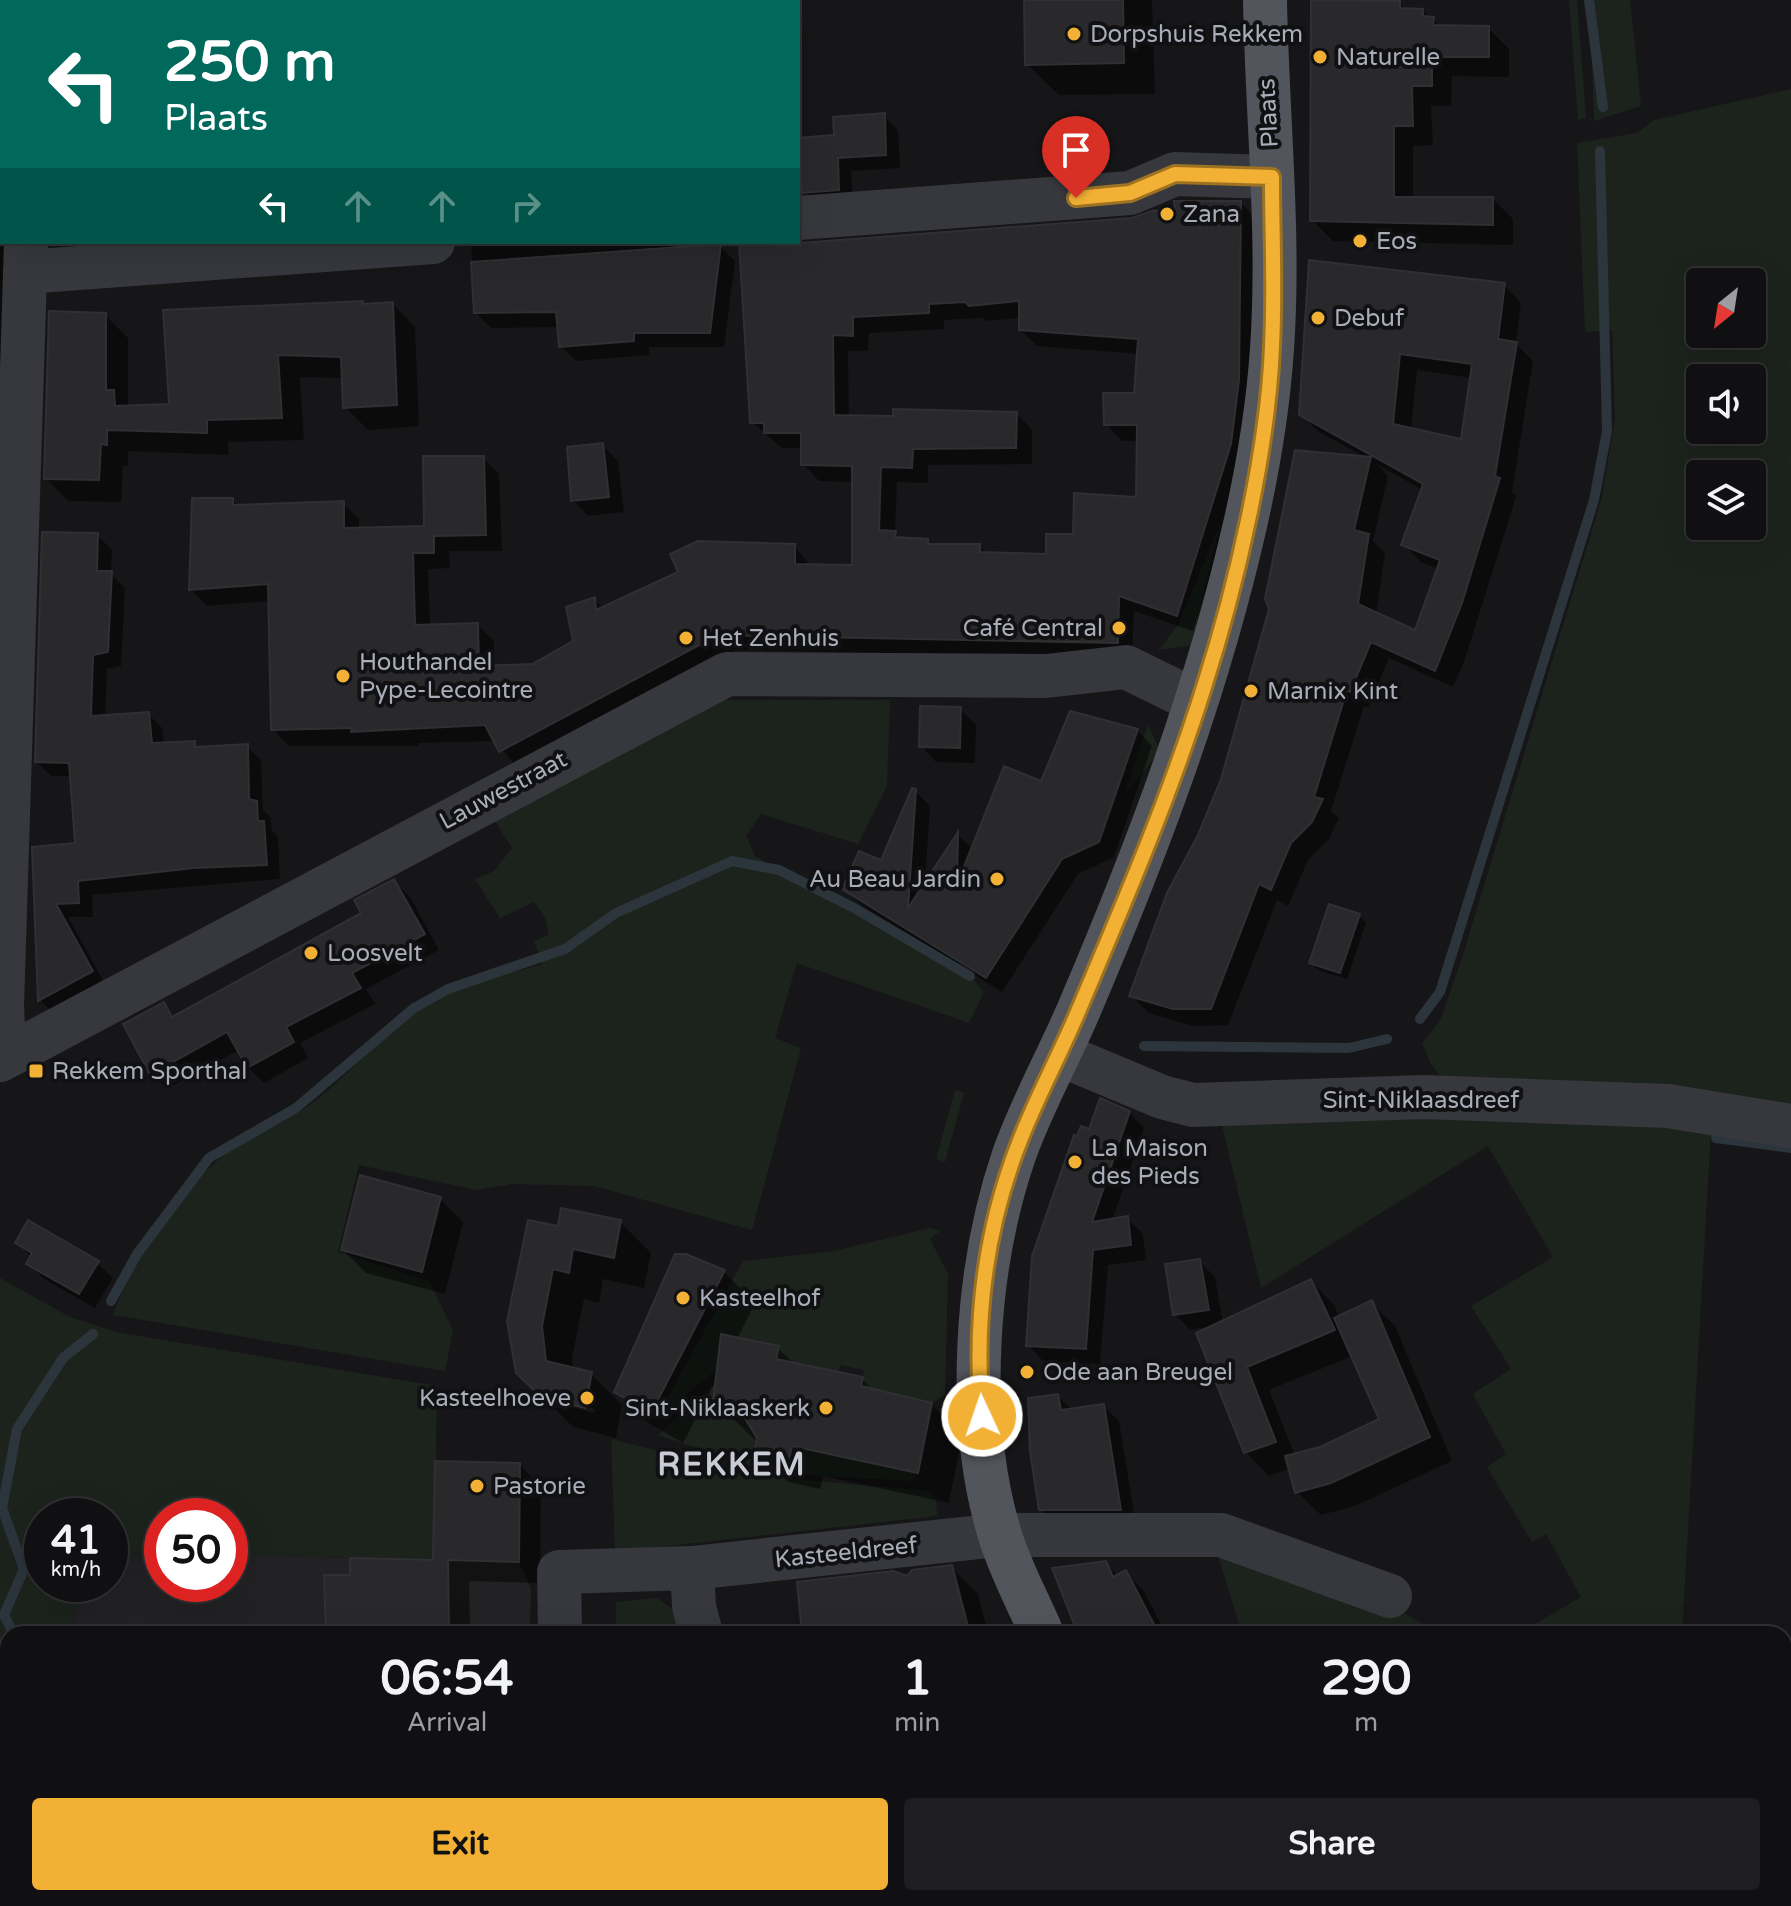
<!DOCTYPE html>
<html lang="en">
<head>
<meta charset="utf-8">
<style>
	:root { --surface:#101012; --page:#1e1e20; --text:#f1f3f6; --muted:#9c9d9f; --line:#303032; --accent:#f2b134 }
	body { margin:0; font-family:"Varela Round",sans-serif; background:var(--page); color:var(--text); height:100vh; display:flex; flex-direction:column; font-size:30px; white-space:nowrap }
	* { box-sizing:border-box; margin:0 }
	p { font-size:26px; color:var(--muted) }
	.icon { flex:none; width:44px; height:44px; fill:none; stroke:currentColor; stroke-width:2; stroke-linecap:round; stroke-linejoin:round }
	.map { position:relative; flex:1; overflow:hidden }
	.panel { position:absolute; left:0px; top:1626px; width:1792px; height:280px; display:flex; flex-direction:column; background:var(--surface); border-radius:24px 24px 0 0; box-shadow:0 8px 32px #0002,0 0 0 2px var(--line) }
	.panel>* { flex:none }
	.hud { position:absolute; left:0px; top:0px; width:800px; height:244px; box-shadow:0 8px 32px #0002,0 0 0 2px var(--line); background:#00695c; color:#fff; overflow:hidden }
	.needle { width:52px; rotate:210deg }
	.fabs { position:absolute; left:1686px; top:268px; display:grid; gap:16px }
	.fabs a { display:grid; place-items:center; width:80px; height:80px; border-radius:8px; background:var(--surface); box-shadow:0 8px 32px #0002,0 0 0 2px var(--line); font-size:40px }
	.speed { position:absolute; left:24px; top:1498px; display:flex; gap:16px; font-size:40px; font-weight:700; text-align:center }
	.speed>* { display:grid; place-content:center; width:104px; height:104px; border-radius:50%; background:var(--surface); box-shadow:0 8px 32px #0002,0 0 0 2px var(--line); line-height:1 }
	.speed small { font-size:20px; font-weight:400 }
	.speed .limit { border:12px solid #d22; background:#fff; color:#111 }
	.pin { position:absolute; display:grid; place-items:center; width:68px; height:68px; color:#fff; margin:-82px -34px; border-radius:50% 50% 50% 0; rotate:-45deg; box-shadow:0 0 8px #0007 }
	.pin .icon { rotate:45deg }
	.me { position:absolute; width:88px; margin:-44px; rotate:357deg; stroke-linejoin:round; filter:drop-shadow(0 0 6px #0008) }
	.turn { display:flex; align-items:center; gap:28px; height:168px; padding:0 32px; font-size:36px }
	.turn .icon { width:104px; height:104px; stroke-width:2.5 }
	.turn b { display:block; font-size:56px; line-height:68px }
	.lanes { display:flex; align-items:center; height:76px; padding:0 32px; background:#0003; justify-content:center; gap:40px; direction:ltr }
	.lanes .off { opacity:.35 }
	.eta { display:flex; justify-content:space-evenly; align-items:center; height:136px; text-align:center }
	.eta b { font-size:48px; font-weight:700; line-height:56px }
	.button { display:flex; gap:16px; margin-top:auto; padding:16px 32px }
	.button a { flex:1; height:92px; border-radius:8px; background:var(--accent); color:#111; font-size:32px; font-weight:700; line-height:92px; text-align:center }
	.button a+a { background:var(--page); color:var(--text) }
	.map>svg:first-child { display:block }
	.built { fill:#222225 }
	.green { fill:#1c231d; fill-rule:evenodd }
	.shadow { fill:#0007; fill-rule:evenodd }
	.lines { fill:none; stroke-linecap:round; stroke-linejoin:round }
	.stream { stroke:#2c353c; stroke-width:10 }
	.building { fill:#29292c; stroke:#303034; stroke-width:2; fill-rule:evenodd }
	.minor { stroke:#37383d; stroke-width:44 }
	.major { stroke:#53555c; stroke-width:44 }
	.route-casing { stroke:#9d7322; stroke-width:20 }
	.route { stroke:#f2b134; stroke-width:14 }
	.poi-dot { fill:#f2b134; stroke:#111113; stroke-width:3 }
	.labels { text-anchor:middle; stroke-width:8; stroke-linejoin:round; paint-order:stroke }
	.poi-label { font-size:24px; fill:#a8adb8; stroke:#111113; text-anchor:start }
	.street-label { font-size:24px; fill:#a8adb8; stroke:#111113 }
	.district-label { font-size:32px; font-weight:bold; letter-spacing:2px; fill:#c9ccd4; stroke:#111113 }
</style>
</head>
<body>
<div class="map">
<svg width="1791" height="1906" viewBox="0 0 1791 1906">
	<rect width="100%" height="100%" fill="#161618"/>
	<path class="built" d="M230,1555l289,7 12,26 -1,46h-459l11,-50h28v-25l52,-2v27h68z"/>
	<g class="green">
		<path d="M1569,0h8l9,118 -8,2z"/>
		<path d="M1590,0h40l11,106 -47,15z"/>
		<path d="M1791,89v1017l-348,-27 -12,-15 -9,-21 18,-22 22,-63 140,-461 13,-79 -3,-88 -27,2 -8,-189 60,-10 17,-13zM1700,282h52v52h-52zM1700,378h52v52h-52zM1700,474h52v52h-52z"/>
		<path d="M1220,525l-29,120 -32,5 19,-25z"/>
		<path d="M716,700h174l-3,86 -29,58 -97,-30 -15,22 9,20 85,49 14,3 116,68 14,16 -15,31 -172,-60 -22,75 26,10 -49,182 -158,-44 -83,-2 -35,6 -117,-25 -21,87 91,29 24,49 -8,41 -332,-56c19,-54 72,-135 120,-166 21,-15 47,-24 69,-39 50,-33 86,-88 141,-115 29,-15 67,-21 99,-31l-8,-23 15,-6 -4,-18 -11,-15 -34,16 -25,-39 19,-8 18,-23 -19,-30z"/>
		<path d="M1148,724l12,27 -35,44z"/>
		<path d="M955,1090l9,3 -19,69 -9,-3z"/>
		<path d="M1432,1114l279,16 -29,504h-164l63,-37 -35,-63 -14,8 -45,-75 19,-13 -33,-60 38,-25 -40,-63 82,-49 -65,-111 -227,142 -41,-171z"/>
		<path d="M930,1228l10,3 -10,8 18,35 -3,121 -13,8 -71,-15 3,-18 -24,-5 -4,18 -30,-7 2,-11 -32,-6 2,-13 -50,-11 -6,30 -66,54 87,-158 91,-10z"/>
		<path d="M0,1278l70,39 46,15 321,54 -3,174 -204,-5v-39h-68v41l-52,2v-43h-68v68h40l-11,50h-63v272h-8z"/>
		<path d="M715,1384l-2,18 14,12 24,5 8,12 -4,21 34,7 3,-13 126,27 -6,8 -120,-7 -41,-8 -93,-31z"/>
		<path d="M611,1439l147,37 171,15 7,7 1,18 -322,36z"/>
		<path d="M1216,1549l184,61 39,24h-197z"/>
		<path d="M657,1598l16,11 8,25h-65v-32z"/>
	</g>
	<g class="shadow">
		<path d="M61,0h108l-108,2z"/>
		<rect x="548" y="0" width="36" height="2"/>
		<path d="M1026,0h126l3,94 -96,1 -32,-31z"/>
		<path d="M1313,0h84l9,10 17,1 18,16 47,1 21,21v28l-57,-1 -1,30h-20l2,39 -20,1v53h80l20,20v26l-180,-4 -21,-21z"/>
		<path d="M0,9l2,233h15l-17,261z"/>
		<path d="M884,116l14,14 2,38 -49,3 2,32 -35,3 -20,-23v-43l38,-3z"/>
		<path d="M1241,203l16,16 -10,242 -54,170 -59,-20 -2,47 -397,-8 -218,117 -22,-26 -77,2v3h-129l-16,-17 -3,-128 -63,5 -16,-16 41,-90 7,7 104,-4 16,16v11l67,-2 57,-70 16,16 3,77h-53l1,17 -22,1 2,57 47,-1 17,16v26l38,-1 44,-24 18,-43 10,10 190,-63 17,20 43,1v-85l-35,-1 -16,-17v-16h-21l-30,-26 -11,-178 59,1 332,-25zM983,318l4,3 34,-3v12l16,16 102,8 -3,41 -30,29 16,17h17l-1,58 -90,57 -60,-2 -9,-8h-47l-5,-5 -26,-1 -6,-6 2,-52 31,1v-18l104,-1v-34l-16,-17 -167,4 -1,-66h20l1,-18 75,-4v-9z"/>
		<path d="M89,242h237l-221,16z"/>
		<path d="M471,242h226v5l23,-1 15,15 -11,86h-75v8l-73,6 -15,-15 -1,-19 -69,1 -15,-15z"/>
		<path d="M1504,285l17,18 -5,41 17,17 -21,131 4,5 -52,165 -11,25 -64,-29 -21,50 -4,-2 -33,105 8,7 -10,21 -21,21 -20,46 -11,-6 -49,125 -36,1 -43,-13 -17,-17 235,-538 -48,-26 -18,-18zM1417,370l55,8 -9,63 -52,-11zM1378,465l45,25 -19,54 17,18 18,7 -23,63 -40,-18 9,-61 -12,-12 15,-65z"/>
		<path d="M393,304l22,23 4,99 -51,4 -23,-23 -1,-29 -44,-1 4,63 -76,2 1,13 -101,-4v15h-5l-2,36 -53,-1 -22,-23 59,-163 23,23v70l43,-2 -6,-94z"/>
		<path d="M602,445l16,16 6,51 -36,4 -15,-16z"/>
		<path d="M97,535l15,15 -1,24 14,14 -4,78 -14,3 -2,48 43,-3 14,14 2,17 30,-2 5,5 48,-2 14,14 2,50 8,8 1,13 6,6 2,42 -188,16 1,22h-25l38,69 -52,28 -14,-14 -6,-151 43,-5 -5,-68h-21l-14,-14z"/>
		<path d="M960,709l16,16 -1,38 -39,-1 -15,-16z"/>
		<path d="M1137,730l15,16 -38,111 -36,17 -76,118 -142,-88 -15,-15 37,-27 33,-71 15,15 -5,80 33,-51 15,14 69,-65z"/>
		<path d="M394,881l16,16 29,53 -73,39 9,15 -75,39 8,15 -44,25 -16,-16 -9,-17 -72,39 -15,-16 11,-68 12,12 189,-103z"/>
		<path d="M1359,916l7,7 -19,56 -29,-9 -7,-7z"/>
		<path d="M1129,1112l15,16 -32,93 15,-3 16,16 3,26 -38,5 -8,99 -57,-3 -15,-16 63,-214z"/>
		<path d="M440,1199l23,23 -18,72 -79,-21 -23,-23z"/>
		<path d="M620,1222l31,31 -7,35 -41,-9 -4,24 -15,-4 -12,59 1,12 18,4 31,31 -6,33 -43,-11 -27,-27 48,13 1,-4 -50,-13v3l-27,-27 41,-144z"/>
		<path d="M17,1243l80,20 16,15 -18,30 -51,-29 -15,-16 3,-6z"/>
		<path d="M678,1253l46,19 31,31 -18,36 41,9 17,17 67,14 12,12 57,13 31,32 -13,67 -126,-27 -3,13 -32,-7 -32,-31 2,-8 -43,-42 3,-25 -35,67 -36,-21 -31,-31z"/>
		<path d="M1199,1261l16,16 8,46 88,-42 23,24 6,13 31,-15 24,23 57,135 -97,45 -34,9 -24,-23 -6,-24 -22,8 -23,-24 -33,-126 -23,4 -15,-16zM1353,1356l28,64 -60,29 -26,7 -26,-66z"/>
		<path d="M1058,1396l14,14 31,-4 16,15 17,104h-80l-15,-16z"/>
		<path d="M520,1465l21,22 -1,96 -71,-2 1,53h-142l24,-57 83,-15z"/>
		<path d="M1105,1563l13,13 8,-3 17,17 23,44h-85z"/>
		<path d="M951,1567l27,27 10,40h-184l104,-56z"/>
		<rect x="454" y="1898" width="78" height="8"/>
		<path d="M603,1898h50v1h-25l7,7h-32z"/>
		<path d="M878,1898h97l-14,8h-78z"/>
		<path d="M1019,1898h86l5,8h-86z"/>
	</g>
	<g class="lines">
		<g class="stream">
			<path d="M1589,0l14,107"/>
			<path d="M1420,1019l20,-27 154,-492 13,-69 -7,-280"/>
			<path d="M1144,1046l205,2 38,-9"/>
			<path d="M1716,1138l75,10"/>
			<path d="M111,1301l26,-47 72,-96 87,-50 118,-100 34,-19 117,-40 51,-36 116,-52 47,9 75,38 116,68"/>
			<path d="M14,1634l-10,-19 20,-46 -22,-61 15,-79 46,-71 30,-24"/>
			<path d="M0,1706l8,-4"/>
		</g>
	</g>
	<g class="building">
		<path d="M1024,0h99l1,63 -99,2z"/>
		<path d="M1311,0l89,1v7l23,1v7l11,1 -1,8 56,1v31h-57v29h-20l1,40h-19v71h99v28l-183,-4z"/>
		<path d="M885,113l1,42 -48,3 1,32 -37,3 -1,-12h-3v-43l36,-3 -1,-18z"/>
		<path d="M1174,201h67l-2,179 -8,64 -54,172 -58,-20 -1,47 -400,-8 -219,117 -14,-27 -134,7 1,-4 -81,2 -3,-146 -79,6 3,-92h41v7l111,-4v27l80,-2 -1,-70h61l2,79 -52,1v17h-21l2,72 63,-2 1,43 53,-2 41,-23 -7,-34 29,-10 1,13 82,-38 -8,-18 28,-13 97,3v20l57,1v-99l-51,-1v-32h-37v-10h-14l-11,-181 61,1 332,-25 20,-7 23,-2zM1019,301v29l119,9 -4,54h-31l1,32h33l-1,72 -62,-4 -1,41h-27v20l-66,-2v-8h-52v-5l-33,-2 1,-6 -17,-1 2,-63 31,1 1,-19 103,-1 1,-36 -124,-3v7l-59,-1 -1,-80 20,1v-19l76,-4v-9l36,-2 4,4z"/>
		<path d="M721,244l-11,89h-76v8l-75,6 -3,-35 -82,1 -3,-51z"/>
		<path d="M1309,260l196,23 -7,56 19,3 -22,134 5,2 -38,125 -27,68 -64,-29 -21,50 -3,-2 -33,107 9,2 -11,23 -21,21 -20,47 -12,-6 -48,125h-38l-44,-13 38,-103 31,-58 23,-56 48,-170 -4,-10 30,-149 76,7 -17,73 15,4 -11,70 57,26 25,-70 -39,-15 22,-61 -124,-69zM1400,354l72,10 -11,75 -68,-15z"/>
		<path d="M363,301v3l30,-2 4,103 -54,3 -2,-51 -63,-2 4,63 -75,2v13l-100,-3v15l-6,-1 -2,36 -55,-1 5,-168 57,2v77h8l1,16 54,-2 -6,-94z"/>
		<path d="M603,443l6,54 -38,4 -4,-54z"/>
		<path d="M42,532l56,1 -1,38h15l-4,81 -15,3 -2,61 58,-4 3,31 43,-2v6l53,-3 1,55 8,2 1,20h6l3,44 -73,3 -116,13 1,22 -23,1 37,67 -55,30 -6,-154 43,-4 -6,-80 -34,-1z"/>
		<path d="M920,706l41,1 -1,41 -41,-1z"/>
		<path d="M1070,711l68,18 -39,113 -37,17 -76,119 -144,-89 17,-38 22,9 31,-72 4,1 -8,119 50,-76 -1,52 47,-118 37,15z"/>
		<path d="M394,879l31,55 -73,39 9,15 -75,39 8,15 -47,26 -20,-36 -77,43 -27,-51 41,-22 8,15 189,-104 -7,-13z"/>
		<path d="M1329,904l31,10 -20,59 -31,-10z"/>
		<path d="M1100,1098l30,13 -38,111 36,-6 3,29 -38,5 -7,99 -60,-3 6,-90 42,-121 3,1 4,-10 8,3z"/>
		<path d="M360,1175l81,22 -19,75 -81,-22z"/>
		<path d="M561,1208l60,12 -7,38 -41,-9 -4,24 -16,-4 -11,57 4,35 46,11 -7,36 -45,-12 -24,-23 -9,-52 21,-101 30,6z"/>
		<path d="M28,1220l71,41 -20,33 -53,-30 6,-11 -17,-10z"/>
		<path d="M675,1254h11l39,16 -74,143 -37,-21z"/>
		<path d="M1200,1259l9,51 -36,5 -8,-51z"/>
		<path d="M1311,1279l24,51 -88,37 29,75 -32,11 -48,-120z"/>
		<path d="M1372,1300l58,137 -99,46 -36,10 -10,-37 35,-9 59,-28 -45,-101z"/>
		<path d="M721,1334l58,12 -3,13 87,18 -2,9 71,17 -14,70 -126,-27 -3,13 -35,-7 3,-14 -13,-21 -17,-3 -14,-12z"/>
		<path d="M1058,1394l3,16 43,-6 17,106h-82l-9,-58 -2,-54z"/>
		<path d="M435,1461l85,2 -1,99 -71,-2 1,74h-123l-2,-59h26v-17l83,2z"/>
		<path d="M1106,1561l7,16 13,-7 33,64h-81l-26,-66z"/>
		<path d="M952,1565l18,69h-168l-5,-52 96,-11 14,5 5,-6z"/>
	</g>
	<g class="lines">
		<g class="minor">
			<path d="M34,2l1,-2"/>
			<path d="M798,218l332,-25 45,-19 97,3"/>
			<path d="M25,272l408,-30"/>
			<path d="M15,1052l-12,-24 -1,-23 24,-763"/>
			<path d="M1059,1054l103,43 31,8 230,-8 245,9 123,20"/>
			<path d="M0,1060l727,-386 319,2 80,-9 57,28"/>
			<path d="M692,1568l2,38 7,28"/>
			<path d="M560,1634l-1,-62 133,-4 307,-33h222l169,61"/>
			<path d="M564,1898l1,8"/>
			<path d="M801,1898l3,8"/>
		</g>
		<g class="major">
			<path d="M1042,1634c-14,-33 -33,-67 -43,-102 -34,-113 -23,-266 15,-377 18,-51 45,-98 66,-148 67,-157 127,-315 165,-482 13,-57 23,-117 27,-176 8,-116 -5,-233 -7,-349"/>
			<path d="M1185,1898l5,8"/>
		</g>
	</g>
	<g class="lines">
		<g class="route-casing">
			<path id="route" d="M982,1416c-8,-93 3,-186 37,-273 18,-47 42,-90 61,-136 44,-104 90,-211 124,-320 32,-100 64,-236 68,-341 3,-56 0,-113 0,-169l-97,-3 -45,19 -54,5"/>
		</g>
		<use href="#route" class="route"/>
	</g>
	<g class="poi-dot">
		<circle cx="1074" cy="34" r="8"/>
		<circle cx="1320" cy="57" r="8"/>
		<circle cx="1167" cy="214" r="8"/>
		<circle cx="1360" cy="241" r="8"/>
		<circle cx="1318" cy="318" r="8"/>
		<circle cx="1119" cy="628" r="8"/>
		<circle cx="686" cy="638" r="8"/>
		<circle cx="343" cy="676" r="8"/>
		<circle cx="1251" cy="691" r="8"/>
		<circle cx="997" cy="879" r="8"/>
		<circle cx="311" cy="953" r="8"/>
		<rect x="28" y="1063" width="16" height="16" rx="4"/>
		<circle cx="1075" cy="1162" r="8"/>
		<circle cx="683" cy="1298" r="8"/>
		<circle cx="1027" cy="1372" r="8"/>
		<circle cx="587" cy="1398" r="8"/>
		<circle cx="826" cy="1408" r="8"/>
		<circle cx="477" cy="1486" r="8"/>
	</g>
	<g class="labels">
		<g class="poi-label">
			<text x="1090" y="42">Dorpshuis Rekkem</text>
			<text x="1336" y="65">Naturelle</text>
			<text x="1183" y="222">Zana</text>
			<text x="1376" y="249">Eos</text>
			<text x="1334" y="326">Debuf</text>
			<text x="1103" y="636" text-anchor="end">Café Central</text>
			<text x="702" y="646">Het Zenhuis</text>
			<text x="359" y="670">Houthandel<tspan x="359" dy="28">Pype-Lecointre</tspan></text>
			<text x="1267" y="699">Marnix Kint</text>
			<text x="981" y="887" text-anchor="end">Au Beau Jardin</text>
			<text x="327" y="961">Loosvelt</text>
			<text x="52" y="1079">Rekkem Sporthal</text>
			<text x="1091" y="1156">La Maison<tspan x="1091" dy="28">des Pieds</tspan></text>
			<text x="699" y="1306">Kasteelhof</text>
			<text x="1043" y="1380">Ode aan Breugel</text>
			<text x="571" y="1406" text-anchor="end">Kasteelhoeve</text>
			<text x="810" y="1416" text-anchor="end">Sint-Niklaaskerk</text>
			<text x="493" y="1494">Pastorie</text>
		</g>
		<g class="street-label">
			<text transform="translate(1268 113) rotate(-93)" y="8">Plaats</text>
			<text transform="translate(503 790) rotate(-28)" y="8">Lauwestraat</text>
			<text x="1421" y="1108">Sint-Niklaasdreef</text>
			<text transform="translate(846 1552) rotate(-6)" y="8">Kasteeldreef</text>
		</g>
		<g class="district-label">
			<text x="732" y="1475">REKKEM</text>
		</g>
	</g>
</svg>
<div class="fabs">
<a><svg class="needle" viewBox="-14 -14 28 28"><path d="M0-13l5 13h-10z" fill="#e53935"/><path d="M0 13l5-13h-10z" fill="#9c9d9f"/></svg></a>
<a><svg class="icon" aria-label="sound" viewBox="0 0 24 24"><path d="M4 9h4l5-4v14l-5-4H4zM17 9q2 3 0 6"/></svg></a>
<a><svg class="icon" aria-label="layers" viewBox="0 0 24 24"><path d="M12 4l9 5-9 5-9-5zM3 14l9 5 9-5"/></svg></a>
</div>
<div class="speed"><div>41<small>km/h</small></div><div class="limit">50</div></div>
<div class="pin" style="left:1076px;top:198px;background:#d93025"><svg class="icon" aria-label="arrive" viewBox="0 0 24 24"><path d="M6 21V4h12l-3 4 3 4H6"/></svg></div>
<svg class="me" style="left:982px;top:1416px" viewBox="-20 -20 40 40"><circle r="17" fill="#f2b134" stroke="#fff" stroke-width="3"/><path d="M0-11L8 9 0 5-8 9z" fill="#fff"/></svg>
<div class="hud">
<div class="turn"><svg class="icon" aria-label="left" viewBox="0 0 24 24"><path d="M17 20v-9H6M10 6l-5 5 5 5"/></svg><div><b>250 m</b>Plaats</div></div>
<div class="lanes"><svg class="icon" aria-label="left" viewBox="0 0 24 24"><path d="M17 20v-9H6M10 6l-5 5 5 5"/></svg><svg class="icon off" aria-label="ahead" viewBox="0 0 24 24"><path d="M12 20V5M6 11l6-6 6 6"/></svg><svg class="icon off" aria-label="ahead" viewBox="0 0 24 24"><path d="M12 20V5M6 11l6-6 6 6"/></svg><svg class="icon off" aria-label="right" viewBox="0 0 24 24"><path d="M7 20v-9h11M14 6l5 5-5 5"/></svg></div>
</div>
<section class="panel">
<div class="eta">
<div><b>06:54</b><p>Arrival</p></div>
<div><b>1</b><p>min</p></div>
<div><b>290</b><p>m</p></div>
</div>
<div class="button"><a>Exit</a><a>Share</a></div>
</section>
</div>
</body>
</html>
